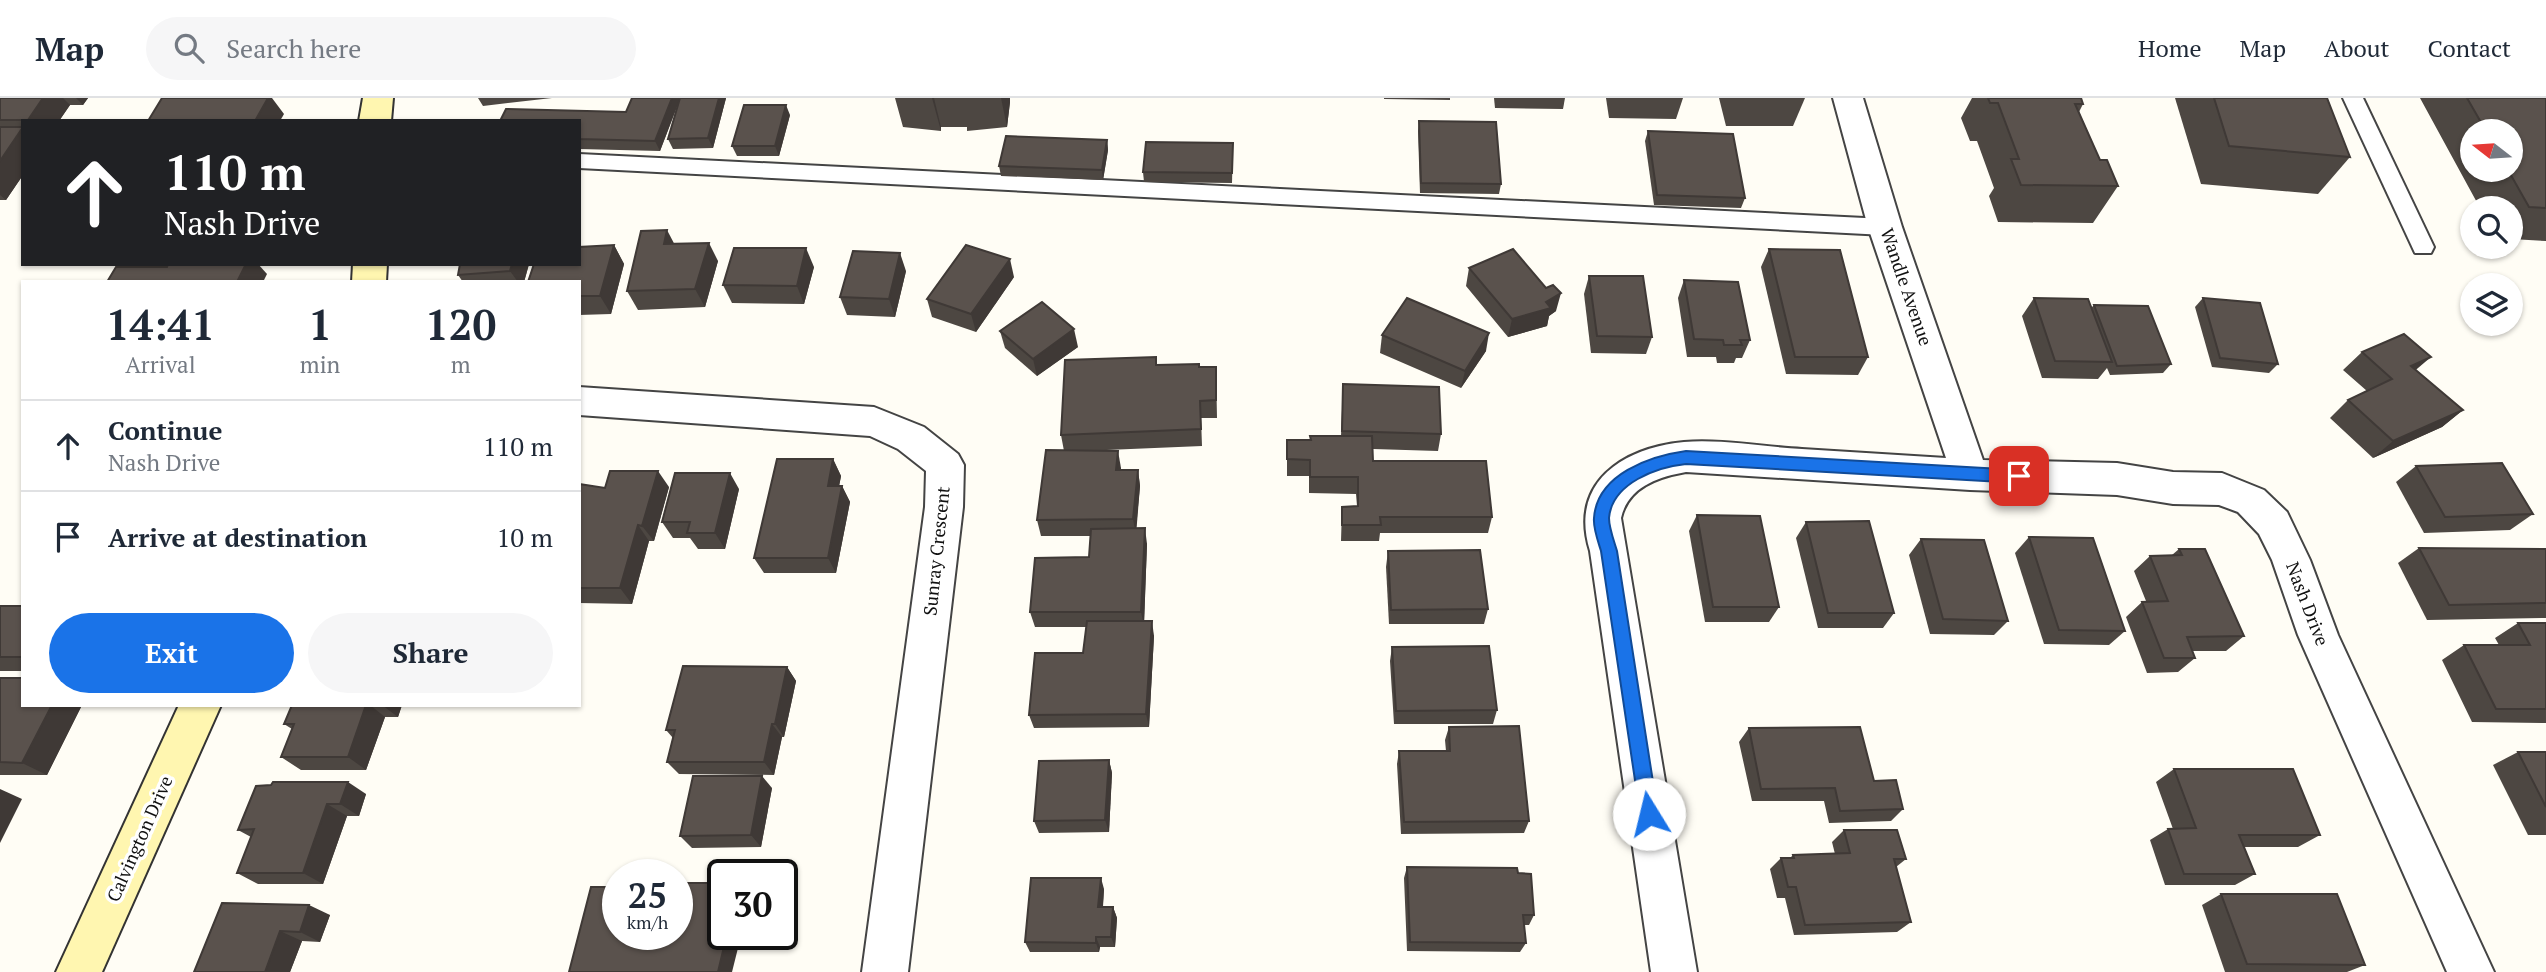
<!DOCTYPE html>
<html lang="en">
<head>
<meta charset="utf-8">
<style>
	:root { --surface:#fff; --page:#f6f6f7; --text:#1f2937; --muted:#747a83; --line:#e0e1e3; --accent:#1a73e8 }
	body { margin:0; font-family:"PT Serif",serif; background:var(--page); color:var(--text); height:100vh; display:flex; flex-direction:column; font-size:26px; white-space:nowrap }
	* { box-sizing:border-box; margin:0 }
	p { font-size:23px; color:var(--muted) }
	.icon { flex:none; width:38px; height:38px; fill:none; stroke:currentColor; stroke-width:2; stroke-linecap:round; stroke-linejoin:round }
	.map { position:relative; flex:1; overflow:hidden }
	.sheet { position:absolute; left:21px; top:182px; width:560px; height:427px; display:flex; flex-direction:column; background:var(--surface); border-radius:0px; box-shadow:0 2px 5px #0004 }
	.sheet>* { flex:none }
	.top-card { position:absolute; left:21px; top:21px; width:560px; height:147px; border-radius:0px; box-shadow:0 2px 5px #0004; background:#202124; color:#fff; overflow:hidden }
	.needle { width:46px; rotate:287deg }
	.buttons { position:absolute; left:2460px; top:21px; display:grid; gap:14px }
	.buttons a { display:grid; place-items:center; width:63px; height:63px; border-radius:50%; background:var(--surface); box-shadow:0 2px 5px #0004; font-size:35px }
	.speed { position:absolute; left:602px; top:761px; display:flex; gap:14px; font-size:35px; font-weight:700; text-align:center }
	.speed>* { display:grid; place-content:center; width:91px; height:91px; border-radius:50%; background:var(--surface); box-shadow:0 2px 5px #0004; line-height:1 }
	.speed small { font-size:18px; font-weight:400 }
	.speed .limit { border:4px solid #111; border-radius:10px; background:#fff; color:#111 }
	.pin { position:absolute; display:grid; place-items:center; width:60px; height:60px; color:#fff; margin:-30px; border-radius:14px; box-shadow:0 4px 10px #0006 }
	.me { position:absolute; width:77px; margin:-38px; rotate:351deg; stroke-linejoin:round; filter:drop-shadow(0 0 5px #0008) }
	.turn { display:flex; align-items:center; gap:24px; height:147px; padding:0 28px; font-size:32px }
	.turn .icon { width:91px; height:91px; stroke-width:2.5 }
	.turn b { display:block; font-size:49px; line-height:60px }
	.eta { display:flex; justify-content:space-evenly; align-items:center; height:119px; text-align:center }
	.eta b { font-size:42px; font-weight:700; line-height:49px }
	.cta { display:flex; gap:14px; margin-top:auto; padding:14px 28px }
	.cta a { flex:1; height:80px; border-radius:42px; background:var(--accent); color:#fff; font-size:28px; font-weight:700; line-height:80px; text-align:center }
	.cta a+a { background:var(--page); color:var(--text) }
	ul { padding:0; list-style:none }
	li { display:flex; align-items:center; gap:21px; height:91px; padding:0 28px; border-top:2px solid var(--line) }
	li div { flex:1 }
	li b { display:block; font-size:26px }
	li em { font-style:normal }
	header { display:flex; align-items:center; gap:42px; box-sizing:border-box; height:98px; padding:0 35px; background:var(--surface); border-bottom:2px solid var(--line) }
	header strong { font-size:33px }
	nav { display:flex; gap:38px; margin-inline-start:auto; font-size:24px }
	.search { width:490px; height:63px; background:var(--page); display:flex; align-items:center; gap:18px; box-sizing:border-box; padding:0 24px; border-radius:38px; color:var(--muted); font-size:26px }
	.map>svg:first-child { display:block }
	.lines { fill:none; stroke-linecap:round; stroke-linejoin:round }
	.lane-casing { stroke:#444; stroke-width:4 }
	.street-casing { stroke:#444; stroke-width:4 }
	.secondary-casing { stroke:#333; stroke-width:4 }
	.lane { fill:#fff; fill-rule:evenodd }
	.street { fill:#fff; fill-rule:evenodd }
	.secondary { fill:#fff6b0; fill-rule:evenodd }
	.wall { fill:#4d4742; fill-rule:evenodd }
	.shaded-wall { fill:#3f3936 }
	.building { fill:#5a524d; stroke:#3f3936; stroke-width:2 }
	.route { fill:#1a73e8; stroke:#114b97; stroke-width:2 }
	.labels { text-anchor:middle; stroke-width:7; stroke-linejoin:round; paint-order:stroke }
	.street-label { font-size:18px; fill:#111; stroke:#fff }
</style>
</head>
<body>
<header>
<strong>Map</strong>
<div class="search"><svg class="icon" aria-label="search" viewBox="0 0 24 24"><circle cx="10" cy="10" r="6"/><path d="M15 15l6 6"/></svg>Search here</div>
<nav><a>Home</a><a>Map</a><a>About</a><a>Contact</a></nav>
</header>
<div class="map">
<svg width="2546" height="874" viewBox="0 0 2546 874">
	<rect width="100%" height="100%" fill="#fffdf5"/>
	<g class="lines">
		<g class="lane-casing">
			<g id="lane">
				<path d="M2343,0h20l71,149 -3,6h-16z"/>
				<path d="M579,56l1306,65 7,3 4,5 -4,5 -7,3 -1306,-67z"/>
			</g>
		</g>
		<g class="street-casing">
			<g id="street">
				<path d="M1833,0h30l39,129 81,233 134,3 56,9 49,1 42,17 23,22 23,48 28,75 156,337h-47l-149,-337 -26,-75 -13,-26 -21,-22 -19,-7 -46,-1 -56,-9 -147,-5 -284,-18c-28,5 -58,15 -65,46l76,454h-46l-61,-421c-21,-68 32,-103 94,-109 38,-3 80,5 118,7 48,3 96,6 144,9l-78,-231z"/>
				<path d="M579,289l295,20 50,20 34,27 6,11 -1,42 -55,465h-46l63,-465 1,-36 -28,-22 -28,-13 -291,-21z"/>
			</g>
		</g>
		<g class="secondary-casing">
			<g id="secondary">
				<path d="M363,0h30l-2,23h-32z"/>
				<path d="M353,166h34l-1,18h-34z"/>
				<path d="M179,607h42l-119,267h-46z"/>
			</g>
		</g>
		<use href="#lane" class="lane"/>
		<use href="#street" class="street"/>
		<use href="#secondary" class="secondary"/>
	</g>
	<g class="wall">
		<path d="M0,0h88l-5,7h-13l-11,16h-36v54l-17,25h-6z"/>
		<path d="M478,0h74l-69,8z"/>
		<path d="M632,0h94l-13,50 -40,1 -5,-10 11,-37 -19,49 -81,-2v-28l47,-9z"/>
		<path d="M895,0h115v4l-3,25 -40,4v-4h-26v4l-38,-4z"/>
		<path d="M1384,0h66v2l-66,-1z"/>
		<path d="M1494,0h71l-2,11 -68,-1z"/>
		<path d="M1606,0h77l-7,21 -67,-1z"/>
		<path d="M1719,0h86l-12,28h-67z"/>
		<path d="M1972,0h109l2,6 -4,8 21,48 18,26 -25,37 -95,-1 -9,-26 5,-8 -17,-47h-7l-9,-23z"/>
		<path d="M2175,0h152l23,59 -32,37 -117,-10z"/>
		<path d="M2420,0h126v143l-35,-2v-31h-31zM2473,33h38v39h-38z"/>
		<path d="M790,17l-11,41h-42l-5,-10z"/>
		<path d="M1419,23l82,63 -2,10 -79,-1 -2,-62z"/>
		<path d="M1648,33l97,67 -4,10 -87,-3 -9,-64z"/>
		<path d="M1107,42l1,10 -5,30 -102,-4 -2,-10z"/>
		<path d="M1233,45l-1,40 -88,-1 -1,-10z"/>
		<path d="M674,146l44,17 -13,46 -67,3 -11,-19z"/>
		<path d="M614,147l10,19 -13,50 -32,1v-33z"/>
		<path d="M1769,151l99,108 -10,18 -72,-1 -25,-107z"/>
		<path d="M529,166l-5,18h-61l-5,-7z"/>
		<path d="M814,169l-10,37 -72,-1 -9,-18z"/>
		<path d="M1469,170l77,20 10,23 -7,5 -2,10 -39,11 -42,-51z"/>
		<path d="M906,173l-11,46 -48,-2 -7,-18z"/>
		<path d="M1589,178l63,61 -6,17 -55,-1 -7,-59z"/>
		<path d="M1014,179l-38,55 -44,-15 -5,-18z"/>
		<path d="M1684,182l66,60 -8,18h-6l-2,5h-17l-1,-6h-29l-9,-59z"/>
		<path d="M2034,200l57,10 3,-3 77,59 -8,9 -53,2 -3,-7 -9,11 -56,-1 -20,-62z"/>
		<path d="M2203,200l75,66 -9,9 -57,-6 -17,-60z"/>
		<path d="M1000,233l78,16 -41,29 -32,-28z"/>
		<path d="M1382,237l104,16 -25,37 -81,-35z"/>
		<path d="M2362,254l54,18 47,40 -21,17 -69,31 -43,-40 18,-18 19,-9 -24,-21z"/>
		<path d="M1157,267l59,2 1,51h-16l1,28 -119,5 38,17v2h17l2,16 -4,42 11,16 -3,77 10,15 -5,91 -115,1 -5,-13 54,-62 3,-26h-51l-5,-15 59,-55 2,-21h-50l-4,-16 27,-69 -3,-16z"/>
		<path d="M1343,286l98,50 -3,17 -65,-2v12l119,56 -4,16h-108l-1,8h-38l1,-34 15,-1 -1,-12 -47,-1v-17h-22v-19l23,-17 31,-4z"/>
		<path d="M833,361l8,17 -2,10h3l8,16 -14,71h-72l-10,-15z"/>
		<path d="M2416,368l117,48 -23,16 -86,3 -28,-51z"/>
		<path d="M579,386l26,4 64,-1 -15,54h-5l-17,63 -53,-1z"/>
		<path d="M739,391l-14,60h-27l-8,-11h-17l-11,-16z"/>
		<path d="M1697,417l82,92 -10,15h-64l-16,-91z"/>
		<path d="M1806,424l88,91 -11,15h-65l-22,-90z"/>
		<path d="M2029,439l96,94 -16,14 -65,-1 -29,-91z"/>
		<path d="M1921,441l87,82 -14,14 -64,-1 -21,-79z"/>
		<path d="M2419,450l127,1v69l-119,2 -29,-57z"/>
		<path d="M2179,451l65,87 -18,15h-34l3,7 -17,14 -31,1 -21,-56 16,-15 4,-1 -12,-30 16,-15 22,-1z"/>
		<path d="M1388,453l100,58 -4,15h-95l-3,-57z"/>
		<rect x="0" y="508" width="23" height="65"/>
		<path d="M2518,525h28v100l-74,-1 -30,-62 22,-15h35l-4,-7z"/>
		<path d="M1392,549l105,63 -4,14h-99l-4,-63z"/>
		<path d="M787,569l9,14 -12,56h-2l-8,38 -95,-1 -12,-12 6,-24 -7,-8z"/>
		<path d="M0,580l23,27h59l-35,70h-47z"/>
		<path d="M292,607h110l-4,12h-13l-19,53h-65l-20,-13 11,-28 -8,-5z"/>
		<path d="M1449,629l80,94 -5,12 -123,1 -4,-70 2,-13h47l-1,-11z"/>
		<path d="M1749,630l125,53 29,28 -12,12 -62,2 -5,-22h-72l-13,-59z"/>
		<path d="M2518,654h28v83h-18l-35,-70z"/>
		<path d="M1109,662l3,13 -3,59 -70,1 -5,-12z"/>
		<path d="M2174,671l146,66 -22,12h-54l11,27 -20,11h-70l-15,-45 18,-11h5l-17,-47z"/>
		<path d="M256,688l110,8 -7,22h-12l-24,68h-65l-21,-11 14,-36 -13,-7z"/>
		<path d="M772,690l-11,59 -69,1 -12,-12z"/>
		<path d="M1844,732l62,29 -10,8 15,55 -14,10 -103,3 -9,-37h-8l-7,-29 11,-11h9l3,-3 42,-1 -3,-12z"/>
		<path d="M1407,769l111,6 16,42 -5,10h-5l2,18 -6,9 -113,-1 -3,-73z"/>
		<path d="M1104,791l-1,18h10l4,11 -2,29h-15l-1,5h-69l-5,-10z"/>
		<path d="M2221,796l144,71 -18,7h-122l-23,-67z"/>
		<path d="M222,805l108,12 -10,27 -18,-1 -12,31h-96z"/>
	</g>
	<g class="shaded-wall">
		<path d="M43,0h20l7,7 -11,16 -31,-1z"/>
		<path d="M76,0h12l-5,7z"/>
		<path d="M268,0h4l12,16 -4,7h-25z"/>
		<path d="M672,0h8l-20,53 -5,-10z"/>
		<path d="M719,0h7l-13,50 -5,-10z"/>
		<path d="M932,0h2l7,29v4z"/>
		<path d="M1001,0h9v4l-3,25z"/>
		<path d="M786,7l4,10 -11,41 -4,-10z"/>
		<path d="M23,30v47l-17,25 -6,-5v-34z"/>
		<path d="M1107,42l1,10 -5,30 -1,-10z"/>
		<path d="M667,132l10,19 -13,-5z"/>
		<path d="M709,145l9,18 -13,46 -10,-18z"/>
		<path d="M614,147l10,19 -13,50 -11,-18z"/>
		<path d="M806,150l8,19 -10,37 -7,-18z"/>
		<path d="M900,155l6,18 -11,46 -6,-18z"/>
		<path d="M1010,161l4,18 -38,55 -5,-18z"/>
		<path d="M246,166h12l9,10 -4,8h-26z"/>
		<path d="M512,166h17l-5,18h-6l-8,-11z"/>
		<path d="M1561,195l-5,18 -7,5 -2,10 -39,11 4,-18 34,-17z"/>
		<path d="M1074,231l4,18 -41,29 -4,-17z"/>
		<path d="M1489,235l-3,18 -25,37 4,-17z"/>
		<path d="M2431,259l-20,17v-8z"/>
		<path d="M2463,312l-21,17 -69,31 20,-17z"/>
		<path d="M1118,353l3,17 -2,18 -3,-16z"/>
		<path d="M833,361l8,17 -5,26 -8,-16z"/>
		<path d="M1138,372l2,16 -4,49 -3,-16z"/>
		<path d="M658,373l11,16 -15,54 -12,-15z"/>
		<path d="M730,375l9,16 -14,60 -10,-16z"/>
		<path d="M842,388l8,16 -14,71 -8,-15z"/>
		<path d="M638,427l11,16 -17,63 -12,-16z"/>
		<path d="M1145,430l2,16 -3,82 -3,-14z"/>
		<path d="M1152,523l2,15 -5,91 -3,-13z"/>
		<path d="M787,569l9,14 -12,56 -9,-13z"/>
		<path d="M52,607h30l-35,70 -25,-12z"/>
		<path d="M366,607h4l15,12 -19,53 -18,-13z"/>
		<path d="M382,607h20l-4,12z"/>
		<path d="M772,626l10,13 -8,38 -10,-13z"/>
		<path d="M1109,662l3,13 -3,59 -4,-12z"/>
		<path d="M762,678l10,12 -11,59 -10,-12z"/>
		<path d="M348,684l18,12 -7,22 -19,-12z"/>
		<path d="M0,691l22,10 -22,44z"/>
		<path d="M327,706l20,12 -24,68 -20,-11z"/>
		<path d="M1101,780l3,11 -2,28 -4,-10z"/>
		<path d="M723,806v30h7v2l9,8 -7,28h-14l-1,-39z"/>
		<path d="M309,807l21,10 -10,27 -20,-10z"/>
		<path d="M1113,809l4,11 -2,29 -4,-10z"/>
		<path d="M280,833l22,10 -12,31h-25z"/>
		<path d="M1096,839l4,10 -1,5 -3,-9z"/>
	</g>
	<g class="building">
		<path d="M0,0h43l-15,22h-28z"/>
		<path d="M162,0h106l-13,23h-107z"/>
		<path d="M632,0h40l-17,43 -76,-2v-18h-79l6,-12 120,3z"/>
		<path d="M680,0h39l-11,40 -40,1z"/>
		<path d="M1988,0h93l2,6h-8l25,56h7l11,26 -97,-1 -10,-26h8l-21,-56h-8z"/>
		<path d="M2214,0h113l23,59 -121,-11z"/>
		<path d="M2467,0h79v110l-17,-1 -21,-37h3v-39h-25z"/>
		<path d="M744,7h42l-11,41h-43z"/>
		<path d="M1419,23l77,1 5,62 -80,-1z"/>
		<path d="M0,29h23l-23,34z"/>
		<path d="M1648,33l85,3 12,64 -88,-3z"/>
		<path d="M1006,38l101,4 -5,30 -103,-4z"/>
		<path d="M1146,44l87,1 -1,30 -89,-1z"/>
		<path d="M667,132l-3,14 45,-1 -14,46 -68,2 14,-60z"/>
		<path d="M614,147l-14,51h-21v-14h-51l6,-18h45v-17z"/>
		<path d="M966,147l44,14 -39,55 -44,-15z"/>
		<path d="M734,150h72l-9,38 -74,-1z"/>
		<path d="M1513,151l33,39 7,-3 8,8 -15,9 5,6 -39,11 -43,-51z"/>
		<path d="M1769,151l71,1 28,107h-73z"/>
		<path d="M853,153l47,2 -11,46 -49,-2z"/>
		<path d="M168,166h78l-9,18h-130l9,-15h51z"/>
		<path d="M460,166h52l-2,7 -52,4z"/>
		<path d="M1589,178h54l9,61 -55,-1z"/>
		<path d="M1684,182l54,2 12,58h-10l2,5h-18l-1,-5 -29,-1z"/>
		<path d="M1407,200l82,35 -24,38 -83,-36z"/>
		<path d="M2034,200l54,1 24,63 -57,-1z"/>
		<path d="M2203,200l57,5 18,61 -58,-6z"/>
		<path d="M1042,204l32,27 -41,30 -33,-28z"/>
		<path d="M2094,207l54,1 23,58 -54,2z"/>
		<path d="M2404,236l27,23 -20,9 52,44 -70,31 -45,-41 44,-21 -30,-27z"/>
		<path d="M1156,259v8l43,-1v3h17v33l-16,1 1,28 -140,6 4,-75z"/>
		<path d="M1343,286l96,3 2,47 -99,-3z"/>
		<path d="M1310,338h62l1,25h113l6,56h-112l1,8h-39v-18l16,-1v-29h-48v-17l-23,-1v-19h24z"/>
		<path d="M1046,352l72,1 -2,19h22l-5,49 -96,1z"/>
		<path d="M777,361h56l-5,27h14l-14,72h-74z"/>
		<path d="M2502,365l31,51 -88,3 -29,-51z"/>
		<path d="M610,373h48l-16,55 -4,-1 -18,63h-41v-104l26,4z"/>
		<path d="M675,375h55l-15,60h-28l3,-11h-28z"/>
		<path d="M1697,417l63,1 19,91h-66z"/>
		<path d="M1869,423l25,92h-66l-22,-91z"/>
		<path d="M1145,430l-4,84h-111l5,-54 54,-1 2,-28z"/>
		<path d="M2029,439l64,1 32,93 -66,-1z"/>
		<path d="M1921,441l63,1 24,81 -65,-2z"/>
		<path d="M2419,450l127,1v54l-97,2z"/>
		<path d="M2179,451h26l39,87 -57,1 8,21h-31l-22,-56 26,-1 -18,-45 32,-1z"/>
		<path d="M1480,452l8,59 -97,1 -3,-59z"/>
		<rect x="0" y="508" width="23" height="51"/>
		<path d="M1087,523h65l-6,93 -117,1 6,-62h48z"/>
		<path d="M2518,525h28v86h-50l-32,-64h66z"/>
		<path d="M1489,548l8,64 -101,1 -4,-64z"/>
		<path d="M683,568l104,1 -12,57h-3l-8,38h-97l8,-32h-9z"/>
		<path d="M0,580h23v27h29l-30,58 -22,-1z"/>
		<path d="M292,607h74l-18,52h-67l13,-33h-10z"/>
		<path d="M1519,628l10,95 -125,1 -5,-71h51l-1,-24z"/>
		<path d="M1860,629l14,54 22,-1 7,29 -63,2 -5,-23 -74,1 -12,-61z"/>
		<path d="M2518,654h28v55z"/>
		<path d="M1109,662l-4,60 -71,1 5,-60z"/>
		<path d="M2174,671h119l27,66h-81l16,39h-71l-16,-45 28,-1z"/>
		<path d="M693,678h69l-11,59 -71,1z"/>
		<path d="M273,684h75l-8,22h-13l-24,69h-66l17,-44 -16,1 18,-44 15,-1z"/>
		<path d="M1844,732h53l9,29h-12l17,63 -106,3 -9,-38h-8l-7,-29h13l-1,-3 57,-2z"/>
		<path d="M1407,769l110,1 1,5 13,1 3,41h-11l3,28 -116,-1z"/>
		<path d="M1031,780h70l-3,29h15l-2,30h-15v6l-71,-1z"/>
		<path d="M677,785h46v21l-6,29 10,1 -9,38h-149l22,-85h27v47h59z"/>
		<path d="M2221,796h116l28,71 -118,-1z"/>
		<path d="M222,805l87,2 -9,27 -20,-1 -15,41h-71z"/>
	</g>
	<path class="route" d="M1686,353l333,19 7,6 -7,7 -333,-19c-29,3 -74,19 -77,54 0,10 5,23 8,33l41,263 -2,6 -7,2 -6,-2 -3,-6 -39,-263c-3,-10 -8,-23 -7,-33 3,-44 56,-62 92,-67z"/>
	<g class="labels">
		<g class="street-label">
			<text transform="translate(1906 189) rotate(71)" y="6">Wandle Avenue</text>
			<text transform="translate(937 453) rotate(-84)" y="6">Sunray Crescent</text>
			<text transform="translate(2307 506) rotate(69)" y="6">Nash Drive</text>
			<text transform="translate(140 741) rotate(-66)" y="6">Calvington Drive</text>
		</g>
	</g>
</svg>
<div class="buttons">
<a><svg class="needle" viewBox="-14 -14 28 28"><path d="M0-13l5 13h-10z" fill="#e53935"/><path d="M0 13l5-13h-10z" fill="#747a83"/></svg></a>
<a><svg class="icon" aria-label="search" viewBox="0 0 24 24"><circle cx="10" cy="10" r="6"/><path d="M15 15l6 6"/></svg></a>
<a><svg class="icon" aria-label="layers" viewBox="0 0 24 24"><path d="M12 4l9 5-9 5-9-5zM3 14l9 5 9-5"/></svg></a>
</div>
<div class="speed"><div>25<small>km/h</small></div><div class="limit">30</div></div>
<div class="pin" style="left:2019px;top:378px;background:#d93025"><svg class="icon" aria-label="arrive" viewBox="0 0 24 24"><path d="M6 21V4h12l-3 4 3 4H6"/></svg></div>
<svg class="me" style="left:1649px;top:716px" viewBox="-20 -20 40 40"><circle r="19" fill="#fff"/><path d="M0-13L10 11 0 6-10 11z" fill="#1a73e8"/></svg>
<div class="top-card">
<div class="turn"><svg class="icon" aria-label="ahead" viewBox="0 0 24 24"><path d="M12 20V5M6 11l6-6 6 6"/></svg><div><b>110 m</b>Nash Drive</div></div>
</div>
<section class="sheet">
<div class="eta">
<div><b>14:41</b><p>Arrival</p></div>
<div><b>1</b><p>min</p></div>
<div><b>120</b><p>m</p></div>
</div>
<ul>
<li><svg class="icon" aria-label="ahead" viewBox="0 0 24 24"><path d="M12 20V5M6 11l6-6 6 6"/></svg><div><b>Continue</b><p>Nash Drive</p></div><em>110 m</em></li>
<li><svg class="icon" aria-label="arrive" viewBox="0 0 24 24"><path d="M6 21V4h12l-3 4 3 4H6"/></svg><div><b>Arrive at destination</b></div><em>10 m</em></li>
</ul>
<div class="cta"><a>Exit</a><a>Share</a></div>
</section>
</div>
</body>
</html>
